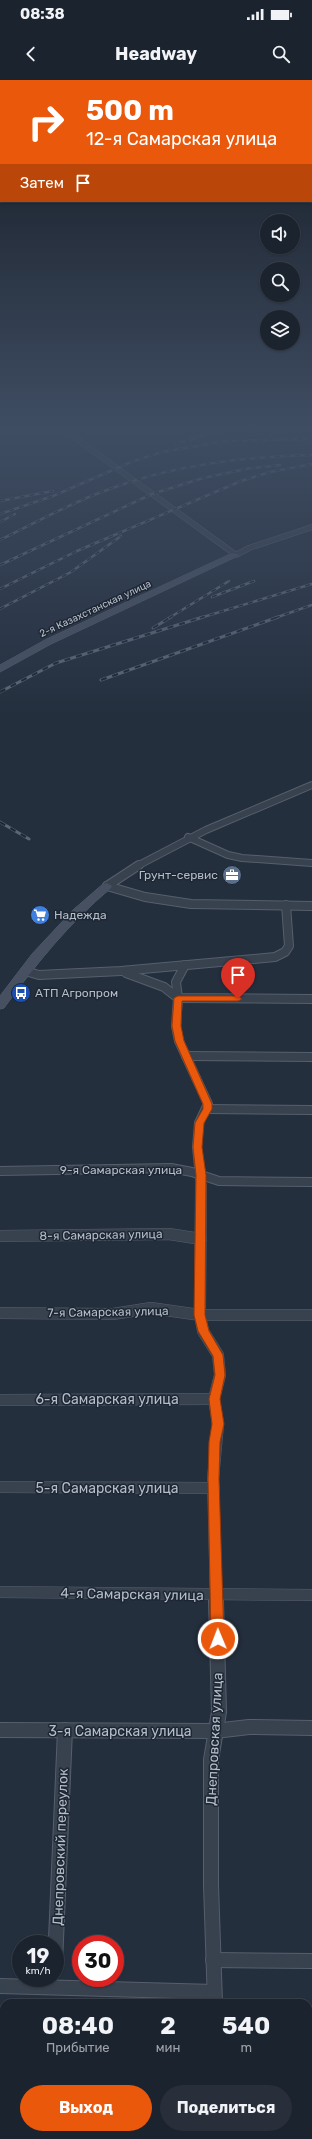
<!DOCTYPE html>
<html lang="ru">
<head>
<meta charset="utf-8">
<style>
	:root { --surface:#1b232e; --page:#282f3a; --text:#f1f3f6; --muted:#a0a4aa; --line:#39404a; --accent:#ea580c }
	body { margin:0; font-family:Rubik,sans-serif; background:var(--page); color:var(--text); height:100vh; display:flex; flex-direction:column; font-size:15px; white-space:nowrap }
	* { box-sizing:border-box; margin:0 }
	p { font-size:13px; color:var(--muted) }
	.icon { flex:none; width:22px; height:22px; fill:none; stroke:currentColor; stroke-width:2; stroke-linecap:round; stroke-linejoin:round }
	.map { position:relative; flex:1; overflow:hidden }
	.sheet { position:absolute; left:0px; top:1919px; width:312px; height:140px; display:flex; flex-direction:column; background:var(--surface); border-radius:12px 12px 0 0; box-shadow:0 1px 3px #0004,0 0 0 1px var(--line) }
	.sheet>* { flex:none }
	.banner { position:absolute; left:0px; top:0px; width:312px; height:122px; box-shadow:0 1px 3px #0004,0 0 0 1px var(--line); background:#ea580c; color:#fff; overflow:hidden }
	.buttons { position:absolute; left:260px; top:134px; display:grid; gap:8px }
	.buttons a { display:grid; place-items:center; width:40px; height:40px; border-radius:50%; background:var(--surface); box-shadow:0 1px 3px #0004,0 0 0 1px var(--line); font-size:20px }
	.speed { position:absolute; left:12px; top:1855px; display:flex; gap:8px; font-size:20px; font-weight:700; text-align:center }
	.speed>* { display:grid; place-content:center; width:52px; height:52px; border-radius:50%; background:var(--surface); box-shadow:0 1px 3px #0004,0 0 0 1px var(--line); line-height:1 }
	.speed small { font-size:10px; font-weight:400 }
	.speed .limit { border:6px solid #d22; background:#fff; color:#111 }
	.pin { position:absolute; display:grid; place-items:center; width:34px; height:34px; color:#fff; margin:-41px -17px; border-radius:50% 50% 50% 0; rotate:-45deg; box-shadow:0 0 4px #0007 }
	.pin .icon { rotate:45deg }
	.me { position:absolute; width:44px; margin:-22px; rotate:359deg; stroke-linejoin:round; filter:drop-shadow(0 0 3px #0008) }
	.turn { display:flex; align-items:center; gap:14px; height:84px; padding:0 20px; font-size:18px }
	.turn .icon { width:52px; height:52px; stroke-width:2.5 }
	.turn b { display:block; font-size:28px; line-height:34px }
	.then { display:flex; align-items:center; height:38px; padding:0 20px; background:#0003; gap:8px; font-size:15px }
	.eta { display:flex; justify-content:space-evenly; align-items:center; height:68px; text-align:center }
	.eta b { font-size:24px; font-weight:700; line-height:28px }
	.cta { display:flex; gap:8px; margin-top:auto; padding:8px 20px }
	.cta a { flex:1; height:46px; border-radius:24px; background:var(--accent); color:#fff; font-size:16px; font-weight:700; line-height:46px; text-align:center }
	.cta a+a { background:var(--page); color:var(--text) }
	.status { display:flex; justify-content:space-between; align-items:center; height:28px; padding:0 20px; background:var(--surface); direction:ltr }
	.status svg { height:11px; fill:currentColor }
	header { display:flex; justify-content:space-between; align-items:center; height:52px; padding:0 20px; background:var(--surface); font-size:18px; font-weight:700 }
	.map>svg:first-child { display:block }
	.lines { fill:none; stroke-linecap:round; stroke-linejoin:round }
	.street-far4-casing { stroke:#565f6c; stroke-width:6 }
	.street-far3-casing { stroke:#565f6c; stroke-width:8 }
	.street-far2-casing { stroke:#565f6c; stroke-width:10 }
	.street-far1-casing { stroke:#565f6c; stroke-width:12 }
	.street-casing { stroke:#565f6c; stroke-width:16 }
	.secondary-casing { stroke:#565f6c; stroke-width:1 }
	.street-far4 { stroke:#38414e; stroke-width:5 }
	.street-far3 { stroke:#38414e; stroke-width:6 }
	.street-far2 { stroke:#38414e; stroke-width:8 }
	.street-far1 { stroke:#38414e; stroke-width:11 }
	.street { stroke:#38414e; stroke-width:14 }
	.secondary { fill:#465061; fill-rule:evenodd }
	.rail-far1-casing { stroke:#5a6575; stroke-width:2.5 }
	.rail-casing { stroke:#5a6575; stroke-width:3 }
	.rail-far1 { stroke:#1d2633; stroke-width:1.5; stroke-dasharray:5; stroke-linecap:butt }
	.rail { stroke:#1d2633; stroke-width:2; stroke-dasharray:6; stroke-linecap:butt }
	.route { fill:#ea580c; stroke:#983908 }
	.labels { text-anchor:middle; stroke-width:3; stroke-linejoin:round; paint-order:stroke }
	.far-street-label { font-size:10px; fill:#b4bcc9; stroke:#1d2633 }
	.poi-label { font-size:12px; fill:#b4bcc9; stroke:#1d2633; text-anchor:start }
	.street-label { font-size:12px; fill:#b4bcc9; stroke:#1d2633 }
	.near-street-label { font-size:14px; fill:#b4bcc9; stroke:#1d2633 }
</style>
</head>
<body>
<div class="status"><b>08:38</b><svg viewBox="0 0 49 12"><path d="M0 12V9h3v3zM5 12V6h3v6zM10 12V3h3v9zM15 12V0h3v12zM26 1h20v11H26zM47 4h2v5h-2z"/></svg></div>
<header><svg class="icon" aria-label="back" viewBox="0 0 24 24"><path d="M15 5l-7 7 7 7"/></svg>Headway<svg class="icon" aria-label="search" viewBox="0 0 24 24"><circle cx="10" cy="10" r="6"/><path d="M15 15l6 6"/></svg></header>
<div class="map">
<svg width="312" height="2059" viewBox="0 0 312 2059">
	<rect width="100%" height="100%" fill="#242f3e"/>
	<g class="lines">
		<g class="street-far4-casing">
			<g id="street-far4">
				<path d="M40,346l27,9"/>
				<path d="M59,346l177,129 13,-7 63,-21"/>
			</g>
		</g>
		<g class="street-far3-casing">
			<g id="street-far3">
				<path d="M188,757l40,18 14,3 70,5"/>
				<path d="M137,786l69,-36 106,-45"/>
			</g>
		</g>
		<g class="street-far2-casing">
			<g id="street-far2">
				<path d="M107,806l32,-21"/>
				<path d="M107,806l38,11 46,7 121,2"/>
				<path d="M185,885l-9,17 2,16 -2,28 3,15 29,63 -9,19 -2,24 4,40"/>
				<path d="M25,891l14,4 82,-4 154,-14 10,-5 4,-6 -3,-41"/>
				<path d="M126,893l38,14 14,11 134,1"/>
				<path d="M186,976l126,1"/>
				<path d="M207,1029l105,1"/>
				<path d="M0,1091l171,-3 21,4 27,9 93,1"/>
			</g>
		</g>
		<g class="street-far1-casing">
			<g id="street-far1">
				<path d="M201,1106l-1,129 3,16 15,24 2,20 -6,24 4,26 -5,54 3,123"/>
				<path d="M0,1156l169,-2 32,5"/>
				<path d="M0,1233l113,1 38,-6 49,7h112"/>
				<path d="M0,1320l214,-1"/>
				<path d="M0,1407l214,1"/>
				<path d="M0,1512l312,3"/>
			</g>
		</g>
		<g class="street-casing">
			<g id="street">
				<path d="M0,1650l215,1 34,-4 63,1"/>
				<path d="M213,1880l99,1"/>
				<path d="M55,1883l10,-233"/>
				<path d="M0,1906l214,6"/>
				<path d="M215,1923l-4,-118v-125l8,-48 -3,-111"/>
				<path d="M221,2055v4"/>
			</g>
		</g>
		<g class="secondary-casing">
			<g id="secondary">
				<path d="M233,473l7,2 -189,89 -51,28v-7l45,-25z"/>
				<path d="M107,803l5,3 -1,2c-42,35 -75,76 -107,120l-4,1v-13l32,-42 41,-44 30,-26z"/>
			</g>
		</g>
		<use href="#street-far4" class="street-far4"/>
		<use href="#street-far3" class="street-far3"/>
		<use href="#street-far2" class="street-far2"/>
		<use href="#street-far1" class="street-far1"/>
		<use href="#street" class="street"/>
		<use href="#secondary" class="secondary"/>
		<g class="rail-far1-casing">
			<g id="rail-far1">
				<path d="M176,364l54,-18"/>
				<path d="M0,421l53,-10"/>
				<path d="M0,434l53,-18 78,-34 31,-10 64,-11 86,-2"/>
				<path d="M0,442l15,-8"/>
				<path d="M0,460c35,-17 70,-37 107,-50 65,-25 135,-33 205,-35"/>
				<path d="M0,485l152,-71 51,-16 43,-9 34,-4"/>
				<path d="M0,509l77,-38 164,-70 29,-9 42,-8"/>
				<path d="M212,517l42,-16"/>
				<path d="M0,529l71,-37 50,-36"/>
				<path d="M169,538l60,-37"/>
				<path d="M200,538l112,-34"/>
				<path d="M275,538l37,-13"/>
			</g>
		</g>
		<g class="rail-casing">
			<g id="rail">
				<path d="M153,548l18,-11"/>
				<path d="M101,600l177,-63"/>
				<path d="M0,612l56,-29 147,-46"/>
				<path d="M0,742l29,17"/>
			</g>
		</g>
		<use href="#rail-far1" class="rail-far1"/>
		<use href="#rail" class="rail"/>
	</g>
	<linearGradient id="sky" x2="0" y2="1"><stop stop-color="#141a22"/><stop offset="0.55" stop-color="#3f4d63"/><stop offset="1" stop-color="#3f4d63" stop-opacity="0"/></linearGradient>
	<rect width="312" height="634" fill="url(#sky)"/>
	<path class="route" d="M178,916h60l4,3 -4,2h-56l-1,25 3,15 28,63v5l-8,14 -2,24 4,28 -1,140 4,16 14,24 2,20 -5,24 4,25 -4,18 -1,37 5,160 -2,5 -4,1 -5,-1 -2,-5 -3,-160 1,-37 3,-18 -3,-25 6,-24 -2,-19 -15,-25 -4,-16 2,-140 -3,-28 2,-24 8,-14v-5l-28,-63 -3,-15 2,-28z"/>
	<defs>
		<g id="office-disc" transform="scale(1)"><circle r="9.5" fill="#5c6f8a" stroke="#1d2633"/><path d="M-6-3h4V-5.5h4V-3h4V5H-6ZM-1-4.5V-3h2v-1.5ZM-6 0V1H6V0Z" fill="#fff"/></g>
		<g id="supermarket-disc" transform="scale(1)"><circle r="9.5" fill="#3f7fe0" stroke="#1d2633"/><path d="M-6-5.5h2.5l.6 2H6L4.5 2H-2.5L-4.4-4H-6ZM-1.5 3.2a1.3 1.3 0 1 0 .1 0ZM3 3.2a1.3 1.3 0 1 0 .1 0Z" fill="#fff"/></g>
		<g id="bus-disc" transform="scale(1)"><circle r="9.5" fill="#1a4fb4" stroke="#1d2633"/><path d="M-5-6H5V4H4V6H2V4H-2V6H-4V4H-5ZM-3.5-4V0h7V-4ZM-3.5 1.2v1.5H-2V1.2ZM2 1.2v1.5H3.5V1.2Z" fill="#fff"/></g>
	</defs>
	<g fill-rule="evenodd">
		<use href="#office-disc" x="232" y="795"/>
		<use href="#supermarket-disc" x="40" y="835"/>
		<use href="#bus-disc" x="21" y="913"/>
	</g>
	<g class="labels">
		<g class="far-street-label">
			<text transform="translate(95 528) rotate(-25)" y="4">2-я Казахстанская улица</text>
		</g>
		<g class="poi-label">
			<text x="218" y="799" text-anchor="end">Грунт-сервис</text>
			<text x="54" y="839">Надежда</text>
			<text x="35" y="917">АТП Агропром</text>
		</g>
		<g class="street-label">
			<text x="121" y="1094">9-я Самарская улица</text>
			<text transform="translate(101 1155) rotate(-1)" y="4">8-я Самарская улица</text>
			<text transform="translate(108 1232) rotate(-1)" y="4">7-я Самарская улица</text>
		</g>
		<g class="near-street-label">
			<text x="107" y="1324">6-я Самарская улица</text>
			<text x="107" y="1413">5-я Самарская улица</text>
			<text transform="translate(132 1514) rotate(1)" y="5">4-я Самарская улица</text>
			<text x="120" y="1656">3-я Самарская улица</text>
			<text transform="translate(214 1659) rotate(-87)" y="5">Днепровская улица</text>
			<text transform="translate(60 1767) rotate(-88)" y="5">Днепровский переулок</text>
		</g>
	</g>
</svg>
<div class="buttons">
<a><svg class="icon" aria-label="sound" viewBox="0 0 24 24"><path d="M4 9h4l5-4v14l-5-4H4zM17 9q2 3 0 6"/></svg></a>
<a><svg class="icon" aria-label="search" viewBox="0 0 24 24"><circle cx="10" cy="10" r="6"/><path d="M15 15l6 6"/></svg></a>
<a><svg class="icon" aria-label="layers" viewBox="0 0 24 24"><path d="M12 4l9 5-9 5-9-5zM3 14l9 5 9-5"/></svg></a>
</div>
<div class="speed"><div>19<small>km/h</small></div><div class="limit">30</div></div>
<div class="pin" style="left:238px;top:919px;background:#d93025"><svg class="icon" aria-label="arrive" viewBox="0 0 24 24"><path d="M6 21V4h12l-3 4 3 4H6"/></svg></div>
<svg class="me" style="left:218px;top:1559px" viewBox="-20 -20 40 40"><circle r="17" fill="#ea580c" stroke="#fff" stroke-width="3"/><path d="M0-11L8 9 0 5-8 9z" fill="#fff"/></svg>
<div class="banner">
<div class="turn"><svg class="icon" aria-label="right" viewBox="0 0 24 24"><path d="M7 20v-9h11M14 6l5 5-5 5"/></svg><div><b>500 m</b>12-я Самарская улица</div></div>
<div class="then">Затем<svg class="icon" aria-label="arrive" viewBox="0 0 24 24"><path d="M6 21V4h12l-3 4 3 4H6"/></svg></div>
</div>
<section class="sheet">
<div class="eta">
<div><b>08:40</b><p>Прибытие</p></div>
<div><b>2</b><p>мин</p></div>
<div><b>540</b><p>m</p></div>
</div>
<div class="cta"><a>Выход</a><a>Поделиться</a></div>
</section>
</div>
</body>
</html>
